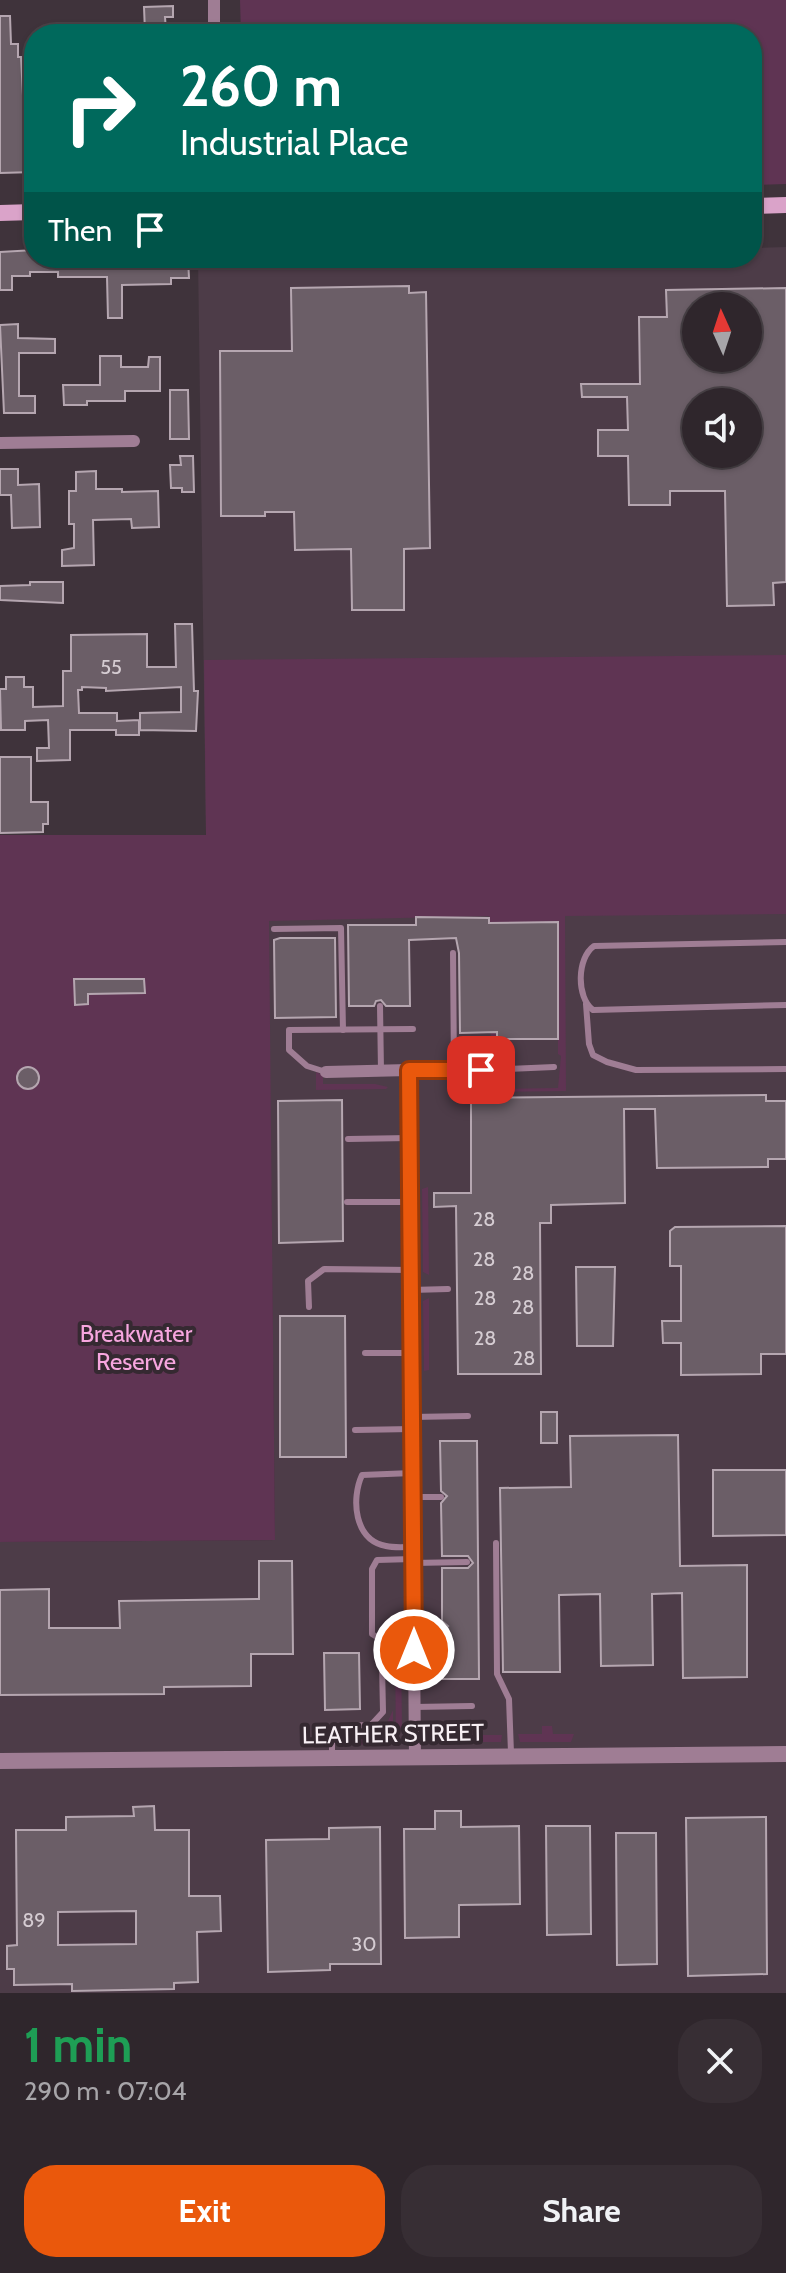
<!DOCTYPE html>
<html lang="en">
<head>
<meta charset="utf-8">
<style>
	:root { --surface:#2f262c; --page:#372e34; --text:#f1f3f6; --muted:#a7a5a9; --line:#4a4348; --accent:#ea580c }
	body { margin:0; font-family:Cabin,sans-serif; background:var(--page); color:var(--text); height:100vh; display:flex; flex-direction:column; font-size:30px; white-space:nowrap }
	* { box-sizing:border-box; margin:0 }
	p { font-size:26px; color:var(--muted) }
	.icon { flex:none; width:44px; height:44px; fill:none; stroke:currentColor; stroke-width:2; stroke-linecap:round; stroke-linejoin:round }
	.map { position:relative; height:1993px; overflow:hidden }
	.panel { display:flex; flex-direction:column; background:var(--surface); flex:1 }
	.panel>* { flex:none }
	.top-card { position:absolute; left:24px; top:24px; width:738px; height:244px; border-radius:32px; box-shadow:0 2px 6px #0004,0 0 0 2px var(--line); background:#00695c; color:#fff; overflow:hidden }
	.needle { width:52px; rotate:357deg }
	.fabs { position:absolute; left:682px; top:292px; display:grid; gap:16px }
	.fabs a { display:grid; place-items:center; width:80px; height:80px; border-radius:50%; background:var(--surface); box-shadow:0 2px 6px #0004,0 0 0 2px var(--line); font-size:40px }
	.pin { position:absolute; display:grid; place-items:center; width:68px; height:68px; color:#fff; margin:-34px; border-radius:16px; box-shadow:0 4px 12px #0006 }
	.me { position:absolute; width:88px; margin:-44px; rotate:0deg; stroke-linejoin:round; filter:drop-shadow(0 0 6px #0008) }
	.turn { display:flex; align-items:center; gap:28px; height:168px; padding:0 24px; font-size:36px }
	.turn .icon { width:104px; height:104px; stroke-width:2.5 }
	.turn b { display:block; font-size:56px; line-height:68px }
	.then { display:flex; align-items:center; height:76px; padding:0 24px; background:#0003; gap:16px; font-size:30px }
	.round { display:grid; place-items:center; flex:none; width:84px; height:84px; border-radius:32px; background:var(--page) }
	.head { display:flex; align-items:center; justify-content:space-between; height:136px; padding:0 24px }
	h1 { font-size:48px; font-weight:700; line-height:60px; color:#1e9e55 }
	.cta { display:flex; gap:16px; margin-top:auto; padding:16px 24px }
	.cta a { flex:1; height:92px; border-radius:32px; background:var(--accent); color:#fff; font-size:32px; font-weight:700; line-height:92px; text-align:center }
	.cta a+a { background:var(--page); color:var(--text) }
	.map>svg:first-child { display:block }
	.built { fill:#4d3c48; fill-rule:evenodd }
	.green { fill:#5f3453 }
	.building { fill:#6b5e67; stroke:#b5a6b0; stroke-width:2; fill-rule:evenodd }
	.lines { fill:none; stroke-linecap:round; stroke-linejoin:round }
	.service { stroke:#9f7d94; stroke-width:6 }
	.minor { stroke:#9f7d94; stroke-width:12 }
	.tertiary { stroke:#9f7d94; stroke-width:16 }
	.secondary { stroke:#daa3c9; stroke-width:16 }
	.route-casing { stroke:#983908; stroke-width:20 }
	.route { stroke:#ea580c; stroke-width:14 }
	.labels { text-anchor:middle; stroke-width:8; stroke-linejoin:round; paint-order:stroke }
	.number-label { font-size:20px; fill:#d5ccd2 }
	.park-label { font-size:24px; fill:#f7a6df; stroke:#352931 }
	.street-label { font-size:24px; fill:#f8f0f5; stroke:#352931 }
</style>
</head>
<body>
<div class="map">
<svg width="786" height="1993" viewBox="0 0 786 1993">
	<rect width="100%" height="100%" fill="#3f333b"/>
	<path class="built" d="M786,247v1746h-786v-451l275,-2 -5,-447 -64,-258 -8,-577h554v-10zM696,306h52v52h-52zM696,402h52v52h-52z"/>
	<g class="green">
		<path d="M240,0h546v184l-34,1v-151h-511z"/>
		<path d="M786,655v259l-221,2 1,175 -74,1v-16l5,1 1,12 60,-1 3,-32 -3,-2v-15l-62,-116 1,139h-6l-2,-146 -220,5 6,619 -275,2v-707h206l-2,-175z"/>
		<path d="M316,1072l7,3v9h52l13,3 -2,2 -70,1z"/>
		<path d="M428,1187l1,88 -6,-3 -1,-83z"/>
		<path d="M429,1298v72l-5,1 -1,-70z"/>
		<path d="M395,1656h6l1,71 -6,12z"/>
		<path d="M393,1710v31l-15,4 -40,-1v-10h39l11,-13z"/>
		<path d="M437,1724l11,11h54l-1,7h-62l-2,-1z"/>
		<path d="M542,1726h10l1,8h21l-3,8h-51l-2,-8h24z"/>
	</g>
	<g class="building">
		<path d="M173,6v11h-8l1,14 -21,1 -1,-25z"/>
		<path d="M0,16h10l1,28h7v13h3l5,96h8v19l-34,1z"/>
		<path d="M34,250v8h154l1,20h-18v6l-49,1v33h-14l-1,-41h-49v-5h-28v4h-18v14h-12v-38z"/>
		<path d="M409,286v7l17,-1 4,256 -26,1v61h-52l-1,-61 -56,1 -1,-38h-29v4h-44l-1,-165h72l-1,-63z"/>
		<path d="M786,288v294l-13,1 1,22 -47,1 -2,-115h-55v14h-41l-1,-49h-30v-26h30l-1,-33h-45l-1,-13h59l-1,-67h28l-1,-27zM696,306h52v52h-52zM696,402h52v52h-52z"/>
		<path d="M18,324v14l37,1v14h-36v43h16v17h-31l-4,-88z"/>
		<path d="M100,356h21v11h27l1,-10h11v34h-35v10h-38v4h-23l-1,-20h37z"/>
		<path d="M170,390h18l1,49h-19z"/>
		<path d="M180,456h13l1,36h-12v-4h-11l-1,-23h11z"/>
		<path d="M0,469h18v16l21,-1 1,43 -28,1 -1,-33h-11z"/>
		<path d="M96,471v18h26v3l36,-1 1,36 -27,1 -1,-9 -38,1 1,45 -32,1v-16l12,-2v-24h-5v-33h7v-19z"/>
		<path d="M30,582h33v21l-63,-3v-14l30,-1z"/>
		<path d="M175,624h17l2,67h4l-2,40 -56,-1v-17l41,-1v-25l-75,4v-3l-24,-1v3h-4l1,23h38v8l22,-1v15h-23v-5h-46v30l-33,1v-13h12l-1,-28 -23,1v9h-24l-1,-41h6v-12h18v10h9v20l30,-1v-35h8v-36l76,-1v33h29z"/>
		<path d="M0,757h31v45h17v22h-5v8l-43,1z"/>
		<path d="M416,917l73,1v5l69,-1v117h-61v-7l-37,1 -1,-80 -3,-15 -47,2 1,66h-24l-5,-6 -5,1 -2,5h-25l-1,-81h68z"/>
		<path d="M280,938h55l1,79 -61,1 -1,-78z"/>
		<path d="M74,979h70l1,14 -57,1v10l-13,1z"/>
		<circle cx="28" cy="1078" r="11"/>
		<path d="M766,1095v6h20v58h-18v8l-111,1 -2,-59h-31l1,94 -74,2v18h-11l1,151h-83l-2,-168 -22,1v-14h37v-95z"/>
		<path d="M342,1100l1,141 -64,2 -1,-142z"/>
		<path d="M786,1226v128h-25v20l-80,1v-32h-18l-1,-22h19v-55h-11v-35l5,-4z"/>
		<path d="M576,1267h39l-2,79h-36z"/>
		<path d="M280,1316h65l1,141h-66z"/>
		<rect x="541" y="1412" width="16" height="31"/>
		<path d="M678,1435l2,131 67,-1v112l-64,1 -1,-85 -30,1 1,71 -52,1 -1,-72 -41,1 1,77h-57l-3,-184 71,-1 -1,-51z"/>
		<path d="M440,1441h37l2,238h-36l-1,-46 6,-7 -6,-5v-53h26l5,-5 -5,-7h-26l-1,-53 6,-7 -6,-5z"/>
		<path d="M713,1470h73v65l-73,1z"/>
		<path d="M259,1561h33l1,93h-42v32l-87,1v7l-164,1v-105l49,-1v39h71l-1,-27 140,-2z"/>
		<path d="M324,1653h35l1,56 -35,1z"/>
		<path d="M154,1806l1,24h34v66h31l1,35 -24,1 1,50 -24,1v6l-102,2v-7l-58,1v-16h-7v-23l10,-1 -1,-115h50v-13l68,-1 -1,-9zM136,1911v33l-78,1v-33z"/>
		<path d="M435,1811h26v16l58,-1 1,78 -61,1v32l-54,1 -1,-109h31z"/>
		<path d="M766,1817l1,157 -79,2 -2,-158z"/>
		<path d="M546,1826h44l1,108 -44,1z"/>
		<path d="M380,1827l1,137h-51v6l-62,2 -2,-132 63,-1v-11z"/>
		<path d="M616,1833h40l1,131 -40,1z"/>
	</g>
	<g class="lines">
		<g class="service">
			<path d="M274,929l67,-1 2,102"/>
			<path d="M786,942l-192,4c-17,12 -18,51 -1,64l193,-5"/>
			<path d="M453,953l1,117"/>
			<path d="M586,1004l3,40 4,11 14,7 29,8 150,-1"/>
			<path d="M380,1006l1,65"/>
			<path d="M481,1070l73,-3"/>
			<path d="M326,1072l-19,-6 -18,-16v-20l124,-1"/>
			<path d="M348,1139l61,-1"/>
			<path d="M347,1202h63"/>
			<path d="M411,1290l37,-1"/>
			<path d="M309,1307l-1,-26 16,-12 87,1"/>
			<path d="M365,1353h47"/>
			<path d="M412,1417l56,-1"/>
			<path d="M355,1430l57,-1"/>
			<path d="M412,1473l-50,2c-11,24 -8,65 24,71 8,2 18,1 26,1"/>
			<path d="M412,1497h29"/>
			<path d="M496,1543l1,131 12,25 2,54"/>
			<path d="M413,1559l-36,1 -5,9v65l8,5h33"/>
			<path d="M413,1563l54,-1"/>
			<path d="M413,1627h29"/>
			<path d="M414,1707l58,-1"/>
			<path d="M332,1757v-24l4,-7 35,-1 12,-13 -1,-48 6,-13 26,-1"/>
		</g>
		<g class="minor">
			<path d="M214,0v34"/>
			<path d="M0,443l134,-2"/>
			<path d="M409,1070h72"/>
			<path d="M326,1072l83,-2 6,688"/>
		</g>
		<path class="tertiary" d="M0,1761l786,-7"/>
		<g class="secondary">
			<path d="M752,206l34,-1"/>
			<path d="M0,213l34,-1"/>
		</g>
	</g>
	<g class="lines">
		<g class="route-casing">
			<path id="route" d="M414,1650l-5,-580h72"/>
		</g>
		<use href="#route" class="route"/>
	</g>
	<g class="labels">
		<g class="number-label">
			<text x="111" y="674">55</text>
			<text x="484" y="1226">28</text>
			<text x="484" y="1266">28</text>
			<text x="523" y="1280">28</text>
			<text x="485" y="1305">28</text>
			<text x="523" y="1314">28</text>
			<text x="485" y="1345">28</text>
			<text x="524" y="1365">28</text>
			<text x="34" y="1927">89</text>
			<text x="364" y="1951">30</text>
		</g>
		<g class="park-label">
			<text x="136" y="1342">Breakwater<tspan x="136" dy="28">Reserve</tspan></text>
		</g>
		<g class="street-label">
			<text transform="translate(393 1734) rotate(-1)" y="8">LEATHER STREET</text>
		</g>
	</g>
</svg>
<div class="fabs">
<a><svg class="needle" viewBox="-14 -14 28 28"><path d="M0-13l5 13h-10z" fill="#e53935"/><path d="M0 13l5-13h-10z" fill="#a7a5a9"/></svg></a>
<a><svg class="icon" aria-label="sound" viewBox="0 0 24 24"><path d="M4 9h4l5-4v14l-5-4H4zM17 9q2 3 0 6"/></svg></a>
</div>
<div class="pin" style="left:481px;top:1070px;background:#d93025"><svg class="icon" aria-label="arrive" viewBox="0 0 24 24"><path d="M6 21V4h12l-3 4 3 4H6"/></svg></div>
<svg class="me" style="left:414px;top:1650px" viewBox="-20 -20 40 40"><circle r="17" fill="#ea580c" stroke="#fff" stroke-width="3"/><path d="M0-11L8 9 0 5-8 9z" fill="#fff"/></svg>
<div class="top-card">
<div class="turn"><svg class="icon" aria-label="right" viewBox="0 0 24 24"><path d="M7 20v-9h11M14 6l5 5-5 5"/></svg><div><b>260 m</b>Industrial Place</div></div>
<div class="then">Then<svg class="icon" aria-label="arrive" viewBox="0 0 24 24"><path d="M6 21V4h12l-3 4 3 4H6"/></svg></div>
</div>
</div>
<section class="panel">
<div class="head"><div><h1>1 min</h1><p>290 m · 07:04</p></div><a class="round"><svg class="icon" aria-label="close" viewBox="0 0 24 24"><path d="M6 6l12 12M18 6L6 18"/></svg></a></div>
<div class="cta"><a>Exit</a><a>Share</a></div>
</section>
</body>
</html>
